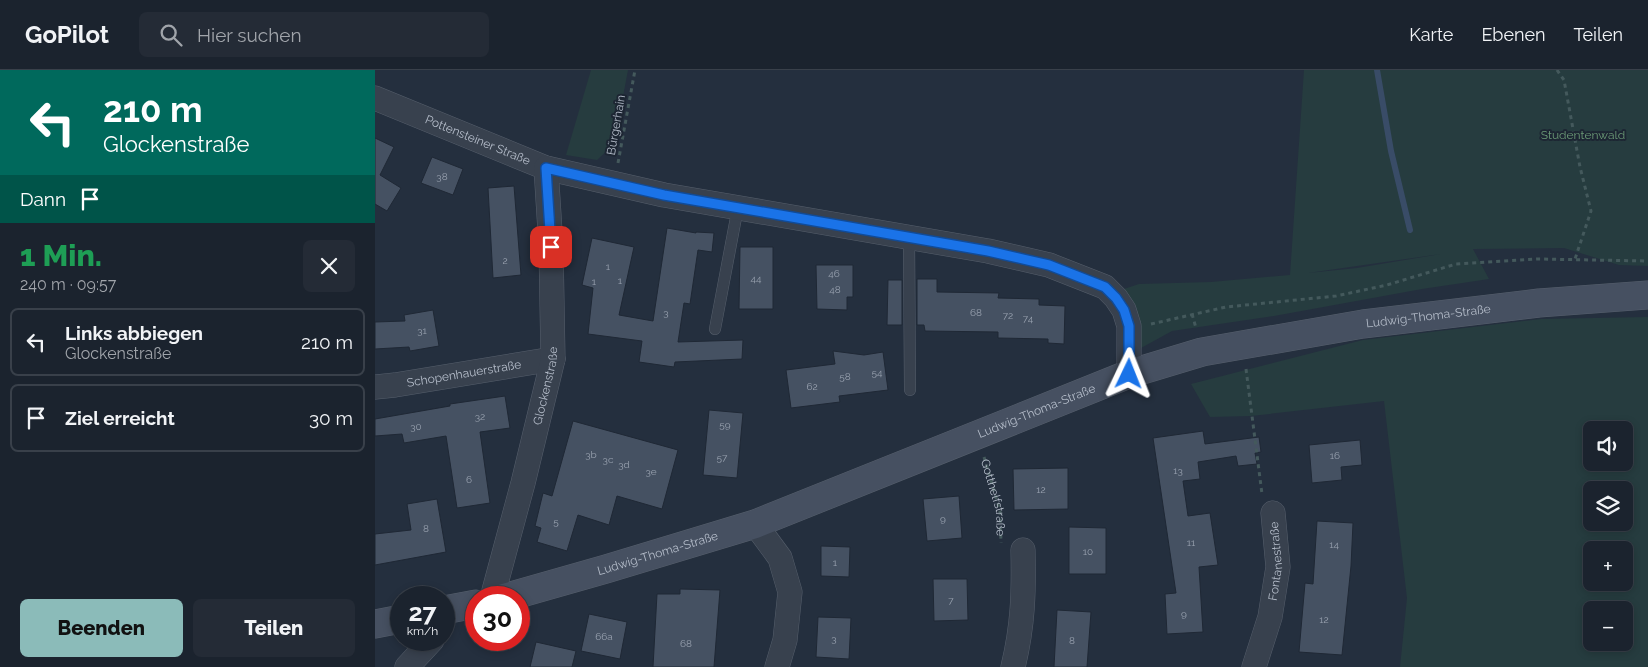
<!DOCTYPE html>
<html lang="de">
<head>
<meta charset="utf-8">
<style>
	:root { --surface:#1b232e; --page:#242b36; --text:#f1f3f6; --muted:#a0a4aa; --line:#39404a; --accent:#8bbbb9 }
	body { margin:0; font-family:Raleway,sans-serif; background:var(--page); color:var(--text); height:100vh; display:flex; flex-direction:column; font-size:19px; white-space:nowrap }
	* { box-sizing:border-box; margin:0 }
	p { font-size:16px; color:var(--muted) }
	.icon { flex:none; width:28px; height:28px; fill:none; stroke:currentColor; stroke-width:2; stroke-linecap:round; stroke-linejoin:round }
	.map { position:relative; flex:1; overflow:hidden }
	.details { display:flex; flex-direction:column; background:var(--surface); width:375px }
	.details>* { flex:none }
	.hud { background:#00695c; color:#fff; overflow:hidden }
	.fabs { position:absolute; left:1208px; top:351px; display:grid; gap:10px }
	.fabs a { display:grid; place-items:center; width:50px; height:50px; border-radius:8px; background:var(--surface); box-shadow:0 2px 8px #0003,0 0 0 1px var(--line); font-size:25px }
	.speed { position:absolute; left:15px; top:516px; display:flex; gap:10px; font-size:25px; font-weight:700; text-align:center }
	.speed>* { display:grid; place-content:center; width:65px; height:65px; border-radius:50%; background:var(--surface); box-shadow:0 2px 8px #0003,0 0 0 1px var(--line); line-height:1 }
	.speed small { font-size:12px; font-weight:400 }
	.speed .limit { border:8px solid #d22; background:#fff; color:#111 }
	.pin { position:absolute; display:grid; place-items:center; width:42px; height:42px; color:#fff; margin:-21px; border-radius:10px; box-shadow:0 2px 8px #0006 }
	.me { position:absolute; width:55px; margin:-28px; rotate:2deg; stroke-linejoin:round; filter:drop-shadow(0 0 4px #0008) }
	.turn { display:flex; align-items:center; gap:18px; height:105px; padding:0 20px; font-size:22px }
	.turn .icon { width:65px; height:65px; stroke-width:2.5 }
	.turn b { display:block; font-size:35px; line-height:42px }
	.then { display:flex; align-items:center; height:48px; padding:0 20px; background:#0003; gap:10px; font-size:19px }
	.round { display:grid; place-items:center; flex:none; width:52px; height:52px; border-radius:8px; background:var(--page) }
	.head { display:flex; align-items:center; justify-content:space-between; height:85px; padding:0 20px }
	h1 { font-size:30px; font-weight:800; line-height:38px; color:#1e9e55 }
	.primary-button { display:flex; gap:10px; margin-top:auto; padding:10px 20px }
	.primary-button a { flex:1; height:58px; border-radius:8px; background:var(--accent); color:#111; font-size:20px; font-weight:800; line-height:58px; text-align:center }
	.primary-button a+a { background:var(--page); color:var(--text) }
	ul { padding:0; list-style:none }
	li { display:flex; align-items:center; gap:15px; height:68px; margin:0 10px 8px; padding:0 10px; border:2px solid var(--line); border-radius:8px }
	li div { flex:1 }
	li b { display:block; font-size:19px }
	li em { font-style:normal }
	header { display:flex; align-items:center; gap:30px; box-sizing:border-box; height:70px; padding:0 25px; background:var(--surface); border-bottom:1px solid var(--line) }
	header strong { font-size:24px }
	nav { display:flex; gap:28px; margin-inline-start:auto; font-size:18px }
	.search { width:350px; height:45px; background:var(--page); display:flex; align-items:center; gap:12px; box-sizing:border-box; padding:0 18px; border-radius:8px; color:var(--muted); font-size:19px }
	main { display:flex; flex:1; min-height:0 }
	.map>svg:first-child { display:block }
	.green { fill:#263c3f; fill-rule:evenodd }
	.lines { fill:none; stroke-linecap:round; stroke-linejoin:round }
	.stream { stroke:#394c67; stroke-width:6 }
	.building { fill:#455162; stroke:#1f2835 }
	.lane-casing { stroke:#565f6c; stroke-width:12 }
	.street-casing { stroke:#565f6c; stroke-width:25 }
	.secondary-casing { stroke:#565f6c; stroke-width:29 }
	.path { stroke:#44595c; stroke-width:3; stroke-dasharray:4 4; stroke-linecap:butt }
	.lane { stroke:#38414e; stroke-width:11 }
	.street { stroke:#38414e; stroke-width:24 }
	.secondary { stroke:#465061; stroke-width:28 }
	.route-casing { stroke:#114b97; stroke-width:12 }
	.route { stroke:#1a73e8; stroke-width:9 }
	.labels { text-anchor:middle; stroke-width:4; stroke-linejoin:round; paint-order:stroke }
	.number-label { font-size:10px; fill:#98a1af }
	.street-label { font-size:12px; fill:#b4bcc9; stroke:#1d2633 }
	.park-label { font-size:12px; fill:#6b9a76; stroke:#1d2633 }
</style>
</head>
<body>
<header>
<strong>GoPilot</strong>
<div class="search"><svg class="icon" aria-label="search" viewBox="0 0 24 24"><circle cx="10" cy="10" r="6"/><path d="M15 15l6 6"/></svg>Hier suchen</div>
<nav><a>Karte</a><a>Ebenen</a><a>Teilen</a></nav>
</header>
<main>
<section class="details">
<div class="hud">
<div class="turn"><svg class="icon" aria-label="left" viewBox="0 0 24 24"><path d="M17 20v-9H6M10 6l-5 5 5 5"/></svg><div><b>210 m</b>Glockenstraße</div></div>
<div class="then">Dann<svg class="icon" aria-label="arrive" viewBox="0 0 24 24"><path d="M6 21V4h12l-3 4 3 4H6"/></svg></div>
</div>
<div class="head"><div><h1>1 Min.</h1><p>240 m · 09:57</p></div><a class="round"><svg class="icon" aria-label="close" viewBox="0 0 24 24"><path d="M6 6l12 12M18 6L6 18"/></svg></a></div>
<ul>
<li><svg class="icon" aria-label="left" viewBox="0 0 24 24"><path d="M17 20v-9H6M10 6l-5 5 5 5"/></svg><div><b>Links abbiegen</b><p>Glockenstraße</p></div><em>210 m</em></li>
<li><svg class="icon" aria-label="arrive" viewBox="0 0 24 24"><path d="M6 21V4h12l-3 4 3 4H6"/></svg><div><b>Ziel erreicht</b></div><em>30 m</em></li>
</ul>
<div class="primary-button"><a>Beenden</a><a>Teilen</a></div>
</section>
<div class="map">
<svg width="1273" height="597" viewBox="0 0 1273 597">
	<rect width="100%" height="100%" fill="#242f3e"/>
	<g class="green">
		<path d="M216,0h37l-14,74 -17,16 -31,-5z"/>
		<path d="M929,0h344v196l-29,-1 -55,-17 -91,1 16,30 -67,10 -148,27 -102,15 -31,17 -11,-49 -9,-9 18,-6 72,-2 79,-7zM1066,184l-84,14 -49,5z"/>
		<path d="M1273,247v350h-248l7,-69 -23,-197 -133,15 -41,1 -19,-33 172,-44 178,-21zM1216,360h33v32h-33zM1216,420h33v32h-33zM1216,480h33v32h-33zM1216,540h33v32h-33z"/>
	</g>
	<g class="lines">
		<path class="stream" d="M1002,0l14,81 19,79"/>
	</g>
	<g class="building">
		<path d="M0,68l19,9 -14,28 21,13 -14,23 -12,-7z"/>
		<path d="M57,87l31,12 -10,26 -32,-12z"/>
		<path d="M139,116l7,89 -28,3 -5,-90z"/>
		<path d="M292,158l29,5v-1l18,1 -2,19 -14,-2 -8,54 -6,-1 -6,39 65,-2 -1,19 -67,3 -1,5 -35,-5 3,-21 -54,-7 5,-46 -11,-3 10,-47 42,9 -15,68 34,6z"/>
		<path d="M365,177h33v62h-34z"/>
		<path d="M441,195h37v32h-6v13l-30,-1z"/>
		<path d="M542,209h20v13l62,1 -1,5 41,1v6l26,1 -1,38 -16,-1v-4l-50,-1v-6l-73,-1 -1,-6h-7z"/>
		<path d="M513,210h14v45h-15z"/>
		<path d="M58,240l6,36 -29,5 -1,-4 -34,2v-27l30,-1 -1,-6z"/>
		<path d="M458,281l31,4 19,-3 5,38 -49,6 1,6 -49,6 -5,-38 49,-6z"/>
		<path d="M130,326l5,32 -30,4 10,71 -33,5 -11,-72 -42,7 -2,-9 -27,2v-17l75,-13v-2z"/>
		<path d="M334,340l34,3 -6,65 -34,-3z"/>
		<path d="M198,351l105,29 -16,59 -45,-13 -8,29 -31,-10 -11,36 -30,-9 4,-14 -6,-2 8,-33 9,3z"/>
		<path d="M828,361l2,13 54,-7 2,15 -6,1 2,11 -19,2 -2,-10 -38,6 2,17 -17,2 5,35 22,-3 8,52 -19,2 4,65 -36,2 -2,-40 11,-1 -23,-155z"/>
		<path d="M985,370l2,25 -21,2 1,13 -30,3 -3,-38z"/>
		<path d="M693,398v41l-54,1 -1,-41z"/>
		<path d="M584,426l3,42 -35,3 -4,-42z"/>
		<path d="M62,429l9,53 -71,13v-31l36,-4 -4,-26z"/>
		<path d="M942,451l36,2 -2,43 -9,89 -43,-3 6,-69 8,1z"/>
		<path d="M694,457l37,1v46h-37z"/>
		<path d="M446,476l29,1 -1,30 -28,-1z"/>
		<path d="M558,509h34l1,41 -34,1z"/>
		<path d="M305,519l40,1 -6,77h-61l4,-73h23z"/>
		<path d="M682,540l34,2 -4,55h-33z"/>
		<path d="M214,544l38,8 -7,37 -39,-8z"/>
		<path d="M443,547l33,1 -2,41 -33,-2z"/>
		<path d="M161,572l40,9 -4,16h-42z"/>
	</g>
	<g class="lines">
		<g class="lane-casing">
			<g id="lane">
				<path d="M534,167l1,153"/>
				<path d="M340,259l23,-122"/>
			</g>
		</g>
		<g class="street-casing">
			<g id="street">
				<path id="s2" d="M0,28l171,70 118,27 324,56 61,14 56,22 11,11 8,12 5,16v48"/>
				<path id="s3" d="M0,317l20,-2 158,-26"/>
				<path d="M380,454l25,34 10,34 -5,48 -8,27"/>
				<path id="s4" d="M117,528l31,-115 30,-124 -2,-112 -5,-79"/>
				<path d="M32,597l25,-27"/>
				<path d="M638,597c10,-41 11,-75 10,-117"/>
				<path id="s5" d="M879,597l16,-50 8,-50 -5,-54"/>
			</g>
		</g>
		<g class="secondary-casing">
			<g id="secondary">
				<path id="s6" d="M129,528l102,-29 149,-45 374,-150 73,-22 161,-28 176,-21 109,-8"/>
				<path d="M69,540l32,-6"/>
				<path d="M0,554l26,-5"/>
			</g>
		</g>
		<g class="path">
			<path d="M1182,0l7,10 16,87 11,44 -16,48"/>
			<path d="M243,93l17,-93"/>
			<path d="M817,244l4,14"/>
			<path d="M776,254l75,-17 110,-11 51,-11 69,-21 82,-5 110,2"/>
			<path d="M871,299l16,125"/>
			<path id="s1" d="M609,387l16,54 1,32"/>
		</g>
		<use href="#lane" class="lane"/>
		<use href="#street" class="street"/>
		<use href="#secondary" class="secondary"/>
	</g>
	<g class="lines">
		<g class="route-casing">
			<path id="route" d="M176,177l-5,-79 118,27 324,56 61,14 56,22 11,11 8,12 5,16v48"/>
		</g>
		<use href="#route" class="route"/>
	</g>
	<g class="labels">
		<g class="number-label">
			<text x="67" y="110">38</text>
			<text x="130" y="194">2</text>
			<text x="233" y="200">1</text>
			<text x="459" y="207">46</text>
			<text x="381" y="212">44</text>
			<text x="245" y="214">1</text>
			<text x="219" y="215">1</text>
			<text x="460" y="223">48</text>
			<text x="291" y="246">3</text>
			<text x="601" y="246">68</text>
			<text x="633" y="249">72</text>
			<text x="653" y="252">74</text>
			<text x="47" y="264">31</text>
			<text x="502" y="306">54</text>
			<text x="470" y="310">58</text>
			<text x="437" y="320">62</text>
			<text x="105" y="350">32</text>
			<text x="350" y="358">59</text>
			<text x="41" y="360">30</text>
			<text x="216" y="388">3b</text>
			<text x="960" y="389">16</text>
			<text x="347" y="391">57</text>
			<text x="233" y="393">3c</text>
			<text x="249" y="398">3d</text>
			<text x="803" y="404">13</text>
			<text x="276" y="405">3e</text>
			<text x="94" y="413">6</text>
			<text x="666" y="423">12</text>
			<text x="568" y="452">9</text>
			<text x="181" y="455">5</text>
			<text x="51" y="462">8</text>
			<text x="816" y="476">11</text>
			<text x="959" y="478">14</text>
			<text x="713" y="485">10</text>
			<text x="460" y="496">1</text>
			<text x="576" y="534">7</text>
			<text x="809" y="547">9</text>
			<text x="949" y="553">12</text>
			<text x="229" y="570">66a</text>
			<text x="459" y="572">3</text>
			<text x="697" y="574">8</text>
			<text x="311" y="577">68</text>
		</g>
		<g class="street-label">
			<text transform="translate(241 55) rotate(-80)" y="4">Bürgerhain</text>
			<text dy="4" stroke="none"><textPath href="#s2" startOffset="111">Pottensteiner Straße</textPath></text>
			<text dy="4" stroke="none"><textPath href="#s6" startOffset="970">Ludwig-Thoma-Straße</textPath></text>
			<text dy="4" stroke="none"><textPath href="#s3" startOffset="90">Schopenhauerstraße</textPath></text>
			<text dy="4" stroke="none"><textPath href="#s4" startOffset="219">Glockenstraße</textPath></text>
			<text dy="4" stroke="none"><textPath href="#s6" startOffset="565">Ludwig-Thoma-Straße</textPath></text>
			<text dy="4" stroke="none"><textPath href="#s1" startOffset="42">Gotthelfstraße</textPath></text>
			<text dy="4" stroke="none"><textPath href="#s6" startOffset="160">Ludwig-Thoma-Straße</textPath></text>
			<text dy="4" stroke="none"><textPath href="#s5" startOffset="109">Fontanestraße</textPath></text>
		</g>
		<g class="park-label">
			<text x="1208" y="69">Studentenwald</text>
		</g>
	</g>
</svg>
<div class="fabs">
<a><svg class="icon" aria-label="sound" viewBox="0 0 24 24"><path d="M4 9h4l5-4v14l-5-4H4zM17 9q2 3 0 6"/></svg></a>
<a><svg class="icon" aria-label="layers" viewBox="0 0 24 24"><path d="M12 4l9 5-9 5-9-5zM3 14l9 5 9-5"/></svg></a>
<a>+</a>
<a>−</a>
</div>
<div class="speed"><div>27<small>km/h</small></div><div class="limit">30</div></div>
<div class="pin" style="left:176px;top:177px;background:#d93025"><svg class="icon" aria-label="arrive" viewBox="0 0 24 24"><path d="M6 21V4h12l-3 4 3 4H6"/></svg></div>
<svg class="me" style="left:754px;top:304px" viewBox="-20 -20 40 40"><path d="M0-17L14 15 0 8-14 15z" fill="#1a73e8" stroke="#fff" stroke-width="4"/></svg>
</div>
</main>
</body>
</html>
